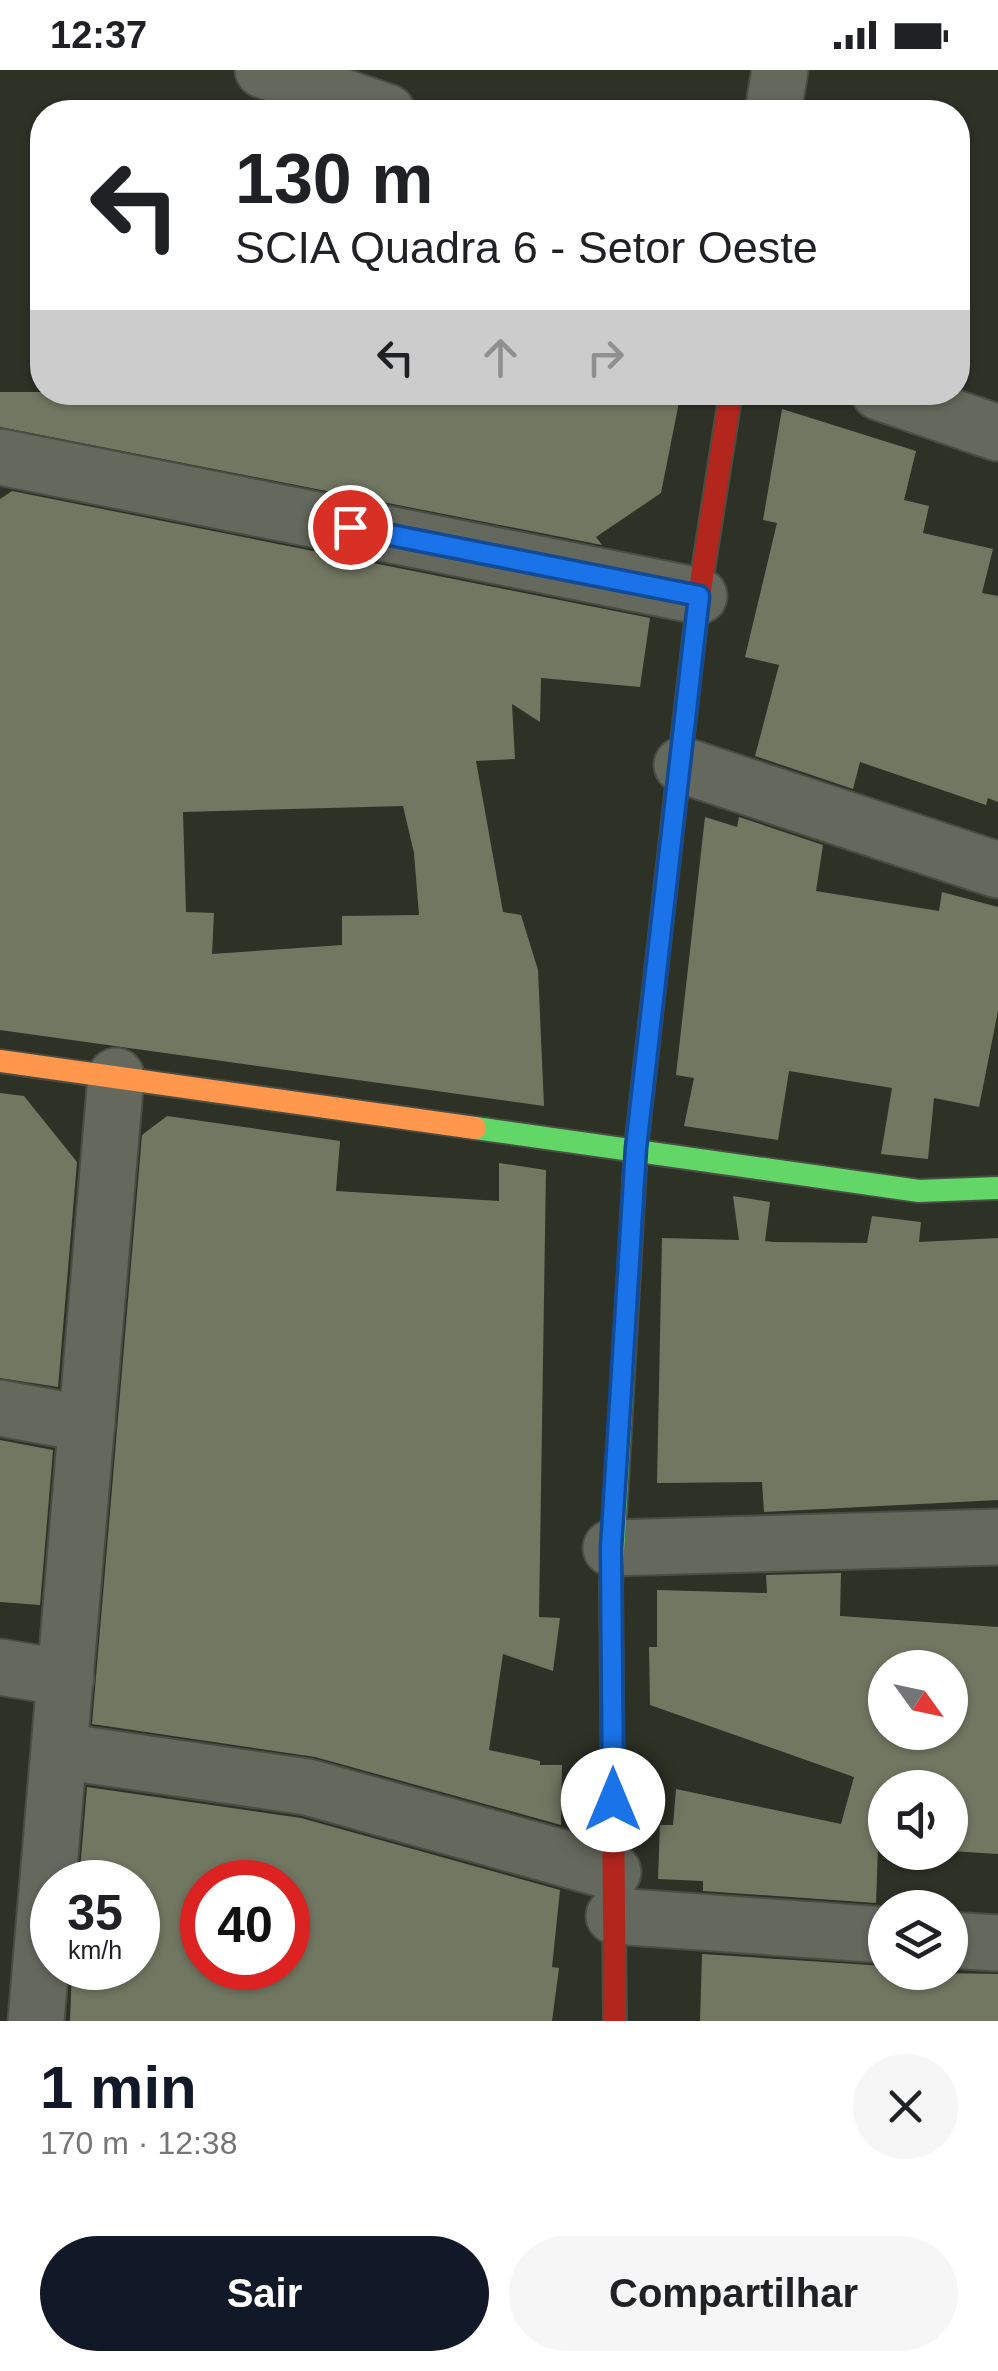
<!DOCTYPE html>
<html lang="pt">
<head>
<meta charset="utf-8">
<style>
	:root { --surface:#fff; --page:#f6f6f6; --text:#202124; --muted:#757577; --accent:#111827 }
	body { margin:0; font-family:Arial,sans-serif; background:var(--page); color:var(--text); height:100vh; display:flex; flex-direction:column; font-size:38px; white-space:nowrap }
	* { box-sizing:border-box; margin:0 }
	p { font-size:32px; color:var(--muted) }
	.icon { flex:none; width:55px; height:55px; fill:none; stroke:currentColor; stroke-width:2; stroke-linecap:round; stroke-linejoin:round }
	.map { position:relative; height:1951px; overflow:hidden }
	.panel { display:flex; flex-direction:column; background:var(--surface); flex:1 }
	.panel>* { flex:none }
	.banner { position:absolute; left:30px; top:30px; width:940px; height:305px; border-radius:40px; box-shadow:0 2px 8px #0004; background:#fff; color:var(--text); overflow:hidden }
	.needle { width:65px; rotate:123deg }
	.buttons { position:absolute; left:868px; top:1580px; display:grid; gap:20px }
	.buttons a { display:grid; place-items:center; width:100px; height:100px; border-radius:50%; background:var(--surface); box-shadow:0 2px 8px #0004; font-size:50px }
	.speed { position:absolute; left:30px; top:1790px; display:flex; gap:20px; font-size:50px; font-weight:700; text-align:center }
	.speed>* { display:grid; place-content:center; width:130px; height:130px; border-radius:50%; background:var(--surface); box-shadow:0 2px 8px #0004; line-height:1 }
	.speed small { font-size:25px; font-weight:400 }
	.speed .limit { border:15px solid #d22; background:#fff; color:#111 }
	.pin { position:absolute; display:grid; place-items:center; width:85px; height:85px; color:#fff; margin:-42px; border:5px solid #fff; border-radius:50%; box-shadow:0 2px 10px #0007 }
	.me { position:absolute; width:110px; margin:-55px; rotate:0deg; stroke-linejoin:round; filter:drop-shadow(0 0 8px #0008) }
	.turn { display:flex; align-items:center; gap:35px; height:210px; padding:0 40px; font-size:45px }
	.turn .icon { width:130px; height:130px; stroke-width:2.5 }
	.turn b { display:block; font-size:70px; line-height:85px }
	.lanes { display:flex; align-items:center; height:95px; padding:0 40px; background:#0003; justify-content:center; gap:50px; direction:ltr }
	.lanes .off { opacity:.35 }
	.round { display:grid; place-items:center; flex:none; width:105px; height:105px; border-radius:52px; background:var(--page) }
	.head { display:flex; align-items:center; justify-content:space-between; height:170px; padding:0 40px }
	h1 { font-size:60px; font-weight:800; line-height:75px; color:var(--accent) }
	.action { display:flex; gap:20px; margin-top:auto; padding:20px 40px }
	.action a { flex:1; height:115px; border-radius:60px; background:var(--accent); color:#fff; font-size:40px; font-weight:800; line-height:115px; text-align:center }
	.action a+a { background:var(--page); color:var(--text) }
	.status { display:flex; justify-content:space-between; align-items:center; height:70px; padding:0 50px; background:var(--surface); direction:ltr }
	.status svg { height:28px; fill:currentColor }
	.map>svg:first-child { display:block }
	.building { fill:#727762; fill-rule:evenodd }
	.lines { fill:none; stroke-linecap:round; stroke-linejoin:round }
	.street-casing { stroke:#4a4d43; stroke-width:59 }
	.fast-casing { stroke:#4a4d43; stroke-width:26 }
	.slow-casing { stroke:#4a4d43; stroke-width:26 }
	.jam-casing { stroke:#4a4d43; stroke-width:26 }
	.street { stroke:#65685d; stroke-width:55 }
	.fast { stroke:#63d668; stroke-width:22 }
	.slow { stroke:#ff974d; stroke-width:22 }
	.jam { stroke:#b3261e; stroke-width:22 }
	.route-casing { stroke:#114b97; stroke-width:25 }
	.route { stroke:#1a73e8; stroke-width:18 }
</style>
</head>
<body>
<div class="status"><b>12:37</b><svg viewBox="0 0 49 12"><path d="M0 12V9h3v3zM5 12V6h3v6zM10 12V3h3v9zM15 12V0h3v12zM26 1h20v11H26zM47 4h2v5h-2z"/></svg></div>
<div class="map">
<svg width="998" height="1951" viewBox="0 0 998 1951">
	<rect width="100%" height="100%" fill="#2e3126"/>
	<g class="building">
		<path d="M0,322h681l-20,101 -65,44 6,8 -602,-118z"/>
		<path d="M782,339l134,42 -12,49 25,6 -6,27 70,16 -11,44 16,3v206l-10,-4 -2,7 -126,-43 -7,27 -98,-33 24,-91 -34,-8 32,-134 -14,-3z"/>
		<path d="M12,421l638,127 -10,69 -99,-9 -1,44 -28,-18 3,55 -39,2 27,151 18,3 17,55 6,136 -544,-76v-531zM403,736l11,47 5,62 -77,1v29l-130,9 2,-41 -28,-1 -3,-100z"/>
		<path d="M705,747l32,10 2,-10 84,28 -7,46 123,20 3,-19 56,15v104l-19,96 -45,-9 -6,61 -47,-5 11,-66 -103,-17 -11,69 -94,-14 10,-48 -18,-3z"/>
		<path d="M0,1023l24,3 53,66 -19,225 -58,-9z"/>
		<path d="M167,1046l173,25 -4,50 163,10v-38l47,7 -7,447 21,1 -7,53 -50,-17 -14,96 51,11v4h22l-1,60 -246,-68 -223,-33 50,-589z"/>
		<path d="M733,1126l37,6 -5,39 8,1 94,1 5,-27 49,6 -2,20 79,-4v262l-234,12 -2,-30 -105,1 5,-245 77,2z"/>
		<path d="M0,1370l53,10 -13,155 -40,-3z"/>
		<path d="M841,1503l-1,43 158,11v227l-48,-3v-63h-65v60l-7,-1 -2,56 -173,-12v-10l-45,-2 2,-54h13l3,-36 165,35 13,-47 -204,-72 -1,-58h8v-57l110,3 -1,-18zM885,1598h65v64h-65z"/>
		<path d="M87,1717l214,31 259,72 -8,77 7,1 -7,53h-482l2,-53h66v-86h-59zM202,1812h86v86h-86z"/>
		<path d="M702,1884l183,12v6l113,2v47h-298z"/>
	</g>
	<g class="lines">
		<g class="street-casing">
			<g id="street">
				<path d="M263,0l124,42"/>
				<path d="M773,42l7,-42"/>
				<path d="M879,322l119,41"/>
				<path d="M0,387l699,139"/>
				<path d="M682,695l316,105"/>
				<path d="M0,1338l87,16"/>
				<path d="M611,1478l387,-11"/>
				<path d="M0,1597l66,11"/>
				<path d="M60,1681l247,36 306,85"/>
				<path d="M614,1846l271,19"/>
				<path d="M950,1870l48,3"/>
				<path d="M36,1951l80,-945"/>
			</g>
		</g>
		<g class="fast-casing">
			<g id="fast">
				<path d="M475,1058l444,63 79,-3"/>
				<path d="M611,1516l25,-438 45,-397"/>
			</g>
		</g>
		<g class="slow-casing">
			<path id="slow" d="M0,991l475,67"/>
		</g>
		<g class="jam-casing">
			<g id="jam">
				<path d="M681,681l18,-155 32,-204"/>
				<path d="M611,1516l4,435"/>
			</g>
		</g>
		<use href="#street" class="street"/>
		<use href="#fast" class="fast"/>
		<use href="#slow" class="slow"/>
		<use href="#jam" class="jam"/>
	</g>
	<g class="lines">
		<g class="route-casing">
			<path id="route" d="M350,457l349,69 -63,552 -25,400 2,252"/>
		</g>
		<use href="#route" class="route"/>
	</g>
</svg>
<div class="buttons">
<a><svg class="needle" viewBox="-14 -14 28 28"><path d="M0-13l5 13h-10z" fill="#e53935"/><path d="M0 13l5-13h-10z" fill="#757577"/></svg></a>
<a><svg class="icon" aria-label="sound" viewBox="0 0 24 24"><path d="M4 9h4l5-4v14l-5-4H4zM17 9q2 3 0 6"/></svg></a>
<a><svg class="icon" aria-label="layers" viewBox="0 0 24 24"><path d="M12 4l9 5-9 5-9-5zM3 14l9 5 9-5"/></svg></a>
</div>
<div class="speed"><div>35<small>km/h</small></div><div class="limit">40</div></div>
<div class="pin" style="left:350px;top:457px;background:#d93025"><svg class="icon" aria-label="arrive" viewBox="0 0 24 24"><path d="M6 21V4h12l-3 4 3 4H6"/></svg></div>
<svg class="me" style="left:613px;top:1730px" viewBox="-20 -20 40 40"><circle r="19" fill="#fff"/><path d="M0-13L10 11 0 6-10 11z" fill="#1a73e8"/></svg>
<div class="banner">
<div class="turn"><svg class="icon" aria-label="left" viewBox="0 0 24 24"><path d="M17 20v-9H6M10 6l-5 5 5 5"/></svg><div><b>130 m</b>SCIA Quadra 6 - Setor Oeste</div></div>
<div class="lanes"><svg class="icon" aria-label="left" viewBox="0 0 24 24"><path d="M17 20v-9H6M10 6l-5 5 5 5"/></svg><svg class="icon off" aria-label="ahead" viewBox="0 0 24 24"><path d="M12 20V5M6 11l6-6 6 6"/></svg><svg class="icon off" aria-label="right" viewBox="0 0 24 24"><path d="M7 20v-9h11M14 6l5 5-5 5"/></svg></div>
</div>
</div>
<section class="panel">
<div class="head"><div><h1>1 min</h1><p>170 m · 12:38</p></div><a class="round"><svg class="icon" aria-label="close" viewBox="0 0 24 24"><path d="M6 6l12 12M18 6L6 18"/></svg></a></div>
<div class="action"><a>Sair</a><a>Compartilhar</a></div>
</section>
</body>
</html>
